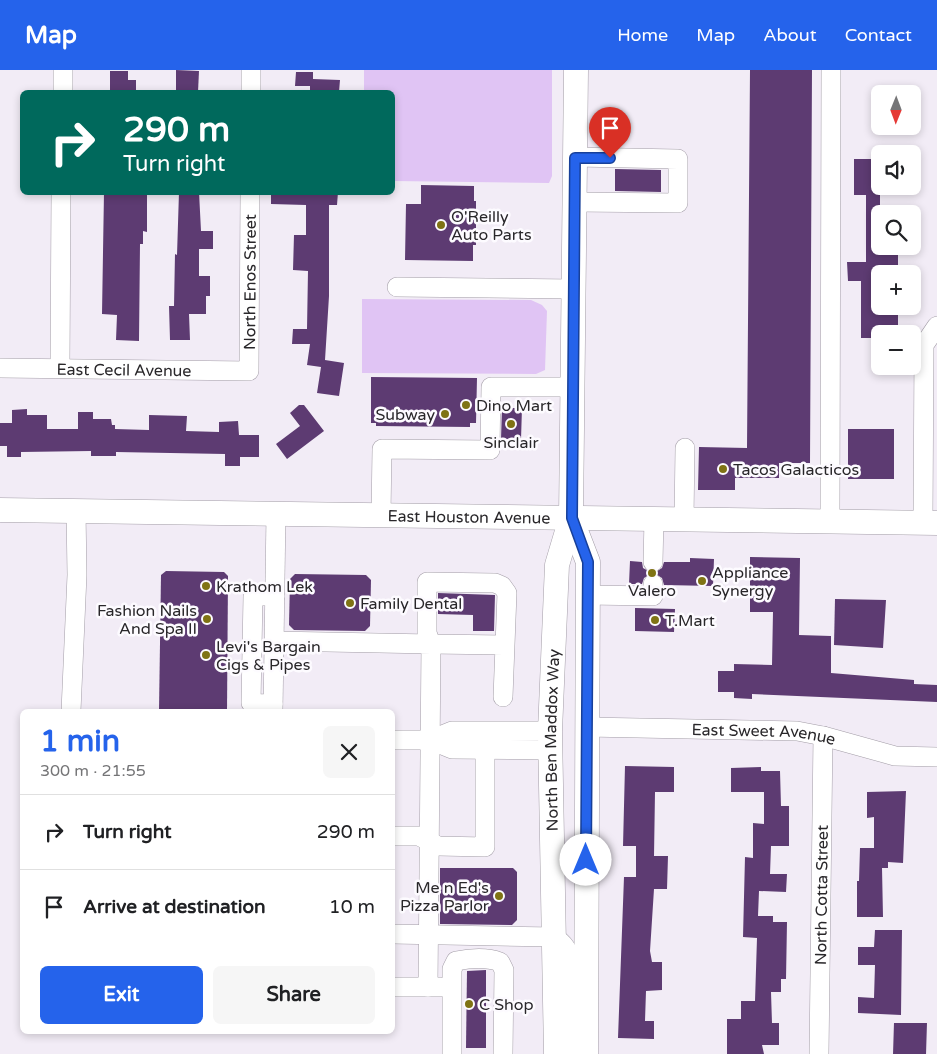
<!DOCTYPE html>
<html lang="en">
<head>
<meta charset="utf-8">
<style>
	:root { --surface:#fff; --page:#f6f6f6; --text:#202124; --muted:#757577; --line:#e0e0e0; --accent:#2563eb }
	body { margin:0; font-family:"Varela Round",sans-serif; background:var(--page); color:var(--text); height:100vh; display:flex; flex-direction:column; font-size:19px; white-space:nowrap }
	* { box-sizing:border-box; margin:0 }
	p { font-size:16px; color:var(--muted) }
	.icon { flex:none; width:28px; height:28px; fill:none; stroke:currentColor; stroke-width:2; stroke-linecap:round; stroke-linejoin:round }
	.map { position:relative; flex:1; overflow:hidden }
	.details { position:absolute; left:20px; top:639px; width:375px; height:325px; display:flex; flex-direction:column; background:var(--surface); border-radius:8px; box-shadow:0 2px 8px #0003 }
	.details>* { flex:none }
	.banner { position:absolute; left:20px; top:20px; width:375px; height:105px; border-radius:8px; box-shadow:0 2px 8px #0003; background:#00695c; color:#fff; overflow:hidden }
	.needle { width:32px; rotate:181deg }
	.tools { position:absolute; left:871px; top:15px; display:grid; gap:10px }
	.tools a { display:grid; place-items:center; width:50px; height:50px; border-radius:8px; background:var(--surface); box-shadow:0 2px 8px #0003; font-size:25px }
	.pin { position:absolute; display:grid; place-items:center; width:42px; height:42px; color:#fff; margin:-51px -21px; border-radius:50% 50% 50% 0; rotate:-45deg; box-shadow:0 0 5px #0007 }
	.pin .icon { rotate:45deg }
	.me { position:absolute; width:55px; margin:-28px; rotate:0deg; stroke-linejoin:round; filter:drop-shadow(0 0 4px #0008) }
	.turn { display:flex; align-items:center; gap:18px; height:105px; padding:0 20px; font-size:22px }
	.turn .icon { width:65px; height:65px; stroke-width:2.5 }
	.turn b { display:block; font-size:35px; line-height:42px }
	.round { display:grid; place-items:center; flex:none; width:52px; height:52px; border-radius:8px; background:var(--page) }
	.overview { display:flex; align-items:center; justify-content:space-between; height:85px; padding:0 20px }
	h1 { font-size:30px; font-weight:700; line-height:38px; color:var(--accent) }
	.button { display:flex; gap:10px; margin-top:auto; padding:10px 20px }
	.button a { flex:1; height:58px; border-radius:8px; background:var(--accent); color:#fff; font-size:20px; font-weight:700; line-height:58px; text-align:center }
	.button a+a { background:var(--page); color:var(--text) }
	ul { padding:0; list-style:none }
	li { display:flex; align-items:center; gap:15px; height:75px; padding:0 20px; border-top:1px solid var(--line) }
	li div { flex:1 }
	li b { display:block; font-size:19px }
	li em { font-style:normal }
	header { display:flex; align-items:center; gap:30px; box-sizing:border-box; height:70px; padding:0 25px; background:var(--accent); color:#fff }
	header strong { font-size:24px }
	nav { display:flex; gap:28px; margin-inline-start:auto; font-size:18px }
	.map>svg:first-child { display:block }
	.green { fill:#e0c4f4 }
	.building { fill:#5d3b72 }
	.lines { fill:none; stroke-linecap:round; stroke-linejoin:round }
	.minor-casing { stroke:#a39da7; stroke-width:20 }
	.major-casing { stroke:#a39da7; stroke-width:25 }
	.minor { stroke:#fff; stroke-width:19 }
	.major { stroke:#fff; stroke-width:24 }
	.route-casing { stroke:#184099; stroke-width:12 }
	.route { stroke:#2563eb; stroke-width:9 }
	.poi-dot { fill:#7f7314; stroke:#fdfbff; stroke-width:2 }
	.labels { text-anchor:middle; stroke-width:5; stroke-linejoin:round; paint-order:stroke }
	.poi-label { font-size:16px; fill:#29272a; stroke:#fdfbff; text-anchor:start }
	.street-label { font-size:16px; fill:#29272a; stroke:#fdfbff }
</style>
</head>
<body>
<header>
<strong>Map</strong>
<nav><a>Home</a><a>Map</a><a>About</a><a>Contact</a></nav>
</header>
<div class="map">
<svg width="937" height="984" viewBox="0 0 937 984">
	<rect width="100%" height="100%" fill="#f2ecf6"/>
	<g class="green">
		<path d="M364,0h188v106l-3,7 -156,-2 -1,-89h-28z"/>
		<path d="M362,229l169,1 11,5 5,6 -2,59 -9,4 -174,-1z"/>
	</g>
	<g class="building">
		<path d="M176,0l23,1 -1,21h-22z"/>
		<path d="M750,0h62l-2,393h-31v15h-44v12h-37l1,-43 48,1z"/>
		<path d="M110,1h18v9h8v12h-26z"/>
		<path d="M296,2h17v7l27,1 -1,12h-29v-6h-15z"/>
		<path d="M854,89h26v87h18v28h-18v32h18v28h-18v4h-19v-57h-13l-1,-19h19v-67h-12z"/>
		<path d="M615,99l46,1v22l-46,-1z"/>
		<path d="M421,115l53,1v15h2v44h-3v16l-68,-1 1,-56h15z"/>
		<path d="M104,122h43v40l-4,-1v13h-3l-1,97 -23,-1 1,-25 -15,-1z"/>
		<path d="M179,122h20l2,39h12v18h-14v27h11v20h-4v18h-17l1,26h-20l-1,-34h5l1,-52 2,1z"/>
		<path d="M271,122h67l-1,13h-8v91l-4,64 19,3 -5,33 -22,-3 4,-26 -14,-2 3,-21h-18l1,-15h14l1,-58 -15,-1 1,-35h12v-30l-35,-1z"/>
		<path d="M371,307l106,1 -1,45h-6v4l-94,-1v-3h-5z"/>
		<path d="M299,335h5l20,26 -37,28 -11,-15 24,-18 -10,-13z"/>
		<path d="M502,338h20l-1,31h-20z"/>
		<path d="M27,339v6h20v14h31v-17h15v7h18l1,6h3v4l34,1v-15l38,1 -1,15 33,1v-10l19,-1 1,14h20v22h-19v9h-15v-12l-109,-2v4h-25v-5l-70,1v5h-14v-11h-7v-23h12v-13z"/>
		<rect x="848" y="359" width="46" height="50"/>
		<path d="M750,487l50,1 -1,77 32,1v37l83,7v4l23,1v17l-185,-8v5l-18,-1v-6h-16v-21h16v-7l38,1 1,-53h-23z"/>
		<path d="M690,488l24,1 -1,27 -49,-1 -2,-7 -8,-5 8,-5 2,-6h26z"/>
		<path d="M630,491l12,1 1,6 9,5 -8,5 -2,6h-13z"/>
		<path d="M166,501l58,1 4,4 -1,135h-68l2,-136z"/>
		<path d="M295,504l71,1 5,5 -1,46 -5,5 -71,-1 -5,-5 1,-46z"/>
		<path d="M438,523l57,2 -1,36h-21v-16l-35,-1z"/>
		<path d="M835,529l51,1 -3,48 -49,-3z"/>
		<path d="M635,538l40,1 -1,23 -39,-1z"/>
		<path d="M625,696l49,1v25h-19l-1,64h14l-1,33h-13l-4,62 2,11h10v28l-16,1 -1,30h9v18l-36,-1 6,-161h12v-31h-13z"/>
		<path d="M761,697v4h19l1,35h8v40h-18l-1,28h17l-1,18 -27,-1 -1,25h15v6h14l-1,57h-5v13h-10l1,31h7v22h-17l2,9h-37v-35h14v-18h14l2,-63 -14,-1 2,-80 8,1v-35l11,1v-32h-33v-24z"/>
		<path d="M906,721l-3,72 -15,-1v6h-6l1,49h-26v-36h2l1,-33h14v-31l-7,1v-26z"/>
		<path d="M440,798h73l4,4v48l-5,5 -72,-1z"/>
		<path d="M875,860h27l-1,85 -43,-2v-16l16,1 1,-33h-17v-18h16z"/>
		<path d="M486,900v78h-20l1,-77z"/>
		<path d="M894,953h33l-1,31h-33z"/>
	</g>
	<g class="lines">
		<g class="minor-casing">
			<g id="minor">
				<path d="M63,22v-22"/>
				<path d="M251,22v-22"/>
				<path d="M575,132l103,1v-44l-103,-2"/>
				<path d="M397,217l177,2"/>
				<path id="s1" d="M0,298l249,3 1,-179"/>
				<path d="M60,298l1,-176"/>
				<path d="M381,445l1,-66 108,1 1,-63h82"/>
				<path d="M684,449l1,-71"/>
				<path d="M830,452l1,-452"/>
				<path d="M923,453l1,-178 13,-19"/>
				<path d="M653,492l1,-43"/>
				<path d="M587,525l66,1v-12"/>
				<path d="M274,571l157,3 -3,343"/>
				<path d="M503,627l4,-104 -5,-7 -7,-3 -68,-1v51l4,11 73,1"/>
				<path d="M273,634l-22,-1 2,-107h22"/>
				<path d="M71,641l6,-136 -1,-64"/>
				<path d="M273,641l3,-197"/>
				<path id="s2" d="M586,657l211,4 26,5 72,20 42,1"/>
				<path d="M392,670h38l22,9 99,1"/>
				<path d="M430,670l22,-9h98"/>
				<path d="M392,766h27l19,10 47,1v-98"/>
				<path d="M392,864l162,3c11,7 14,13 17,25l2,92"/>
				<path d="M392,917h49"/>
				<path d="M452,984v-85l4,-8c15,-3 31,-4 44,1l4,8 -1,84"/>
				<path id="s3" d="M819,984l4,-318"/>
			</g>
		</g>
		<g class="major-casing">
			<g id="major">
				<path id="s4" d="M0,440l937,13"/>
				<path d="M571,448l17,44 -2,492"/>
				<path id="s5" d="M556,984l-6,-323 7,-166 14,-47 5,-448"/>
			</g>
		</g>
		<use href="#minor" class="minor"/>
		<use href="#major" class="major"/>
	</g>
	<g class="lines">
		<g class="route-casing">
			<path id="route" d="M586,790l2,-298 -16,-44 3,-360h35"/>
		</g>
		<use href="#route" class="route"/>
	</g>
	<g class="poi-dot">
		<circle cx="441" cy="155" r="5"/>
		<circle cx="466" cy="335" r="5"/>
		<circle cx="445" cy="344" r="5"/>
		<circle cx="511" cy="354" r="5"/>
		<circle cx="723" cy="399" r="5"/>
		<circle cx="652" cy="503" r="5"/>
		<circle cx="702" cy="511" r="5"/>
		<circle cx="206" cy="516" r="5"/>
		<circle cx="350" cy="533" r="5"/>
		<circle cx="207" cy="549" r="5"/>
		<circle cx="655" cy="550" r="5"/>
		<circle cx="206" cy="585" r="5"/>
		<circle cx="499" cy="826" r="5"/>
		<circle cx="469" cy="934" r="5"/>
	</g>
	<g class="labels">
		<g class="poi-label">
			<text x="451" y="152">O'Reilly<tspan x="451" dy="18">Auto Parts</tspan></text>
			<text x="476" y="341">Dino Mart</text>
			<text x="435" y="350" text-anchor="end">Subway</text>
			<text x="511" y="378" text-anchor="middle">Sinclair</text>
			<text x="733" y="405">Tacos Galacticos</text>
			<text x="712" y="508">Appliance<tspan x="712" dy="18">Synergy</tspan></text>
			<text x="216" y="522">Krathom Lek</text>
			<text x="652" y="526" text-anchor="middle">Valero</text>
			<text x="360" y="539">Family Dental</text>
			<text x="197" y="546" text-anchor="end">Fashion Nails<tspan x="197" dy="18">And Spa II</tspan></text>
			<text x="665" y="556">T.Mart</text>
			<text x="216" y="582">Levi's Bargain<tspan x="216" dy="18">Cigs &amp; Pipes</tspan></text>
			<text x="489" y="823" text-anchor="end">Me n Ed's<tspan x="489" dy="18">Pizza Parlor</tspan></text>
			<text x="479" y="940">C Shop</text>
		</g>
		<g class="street-label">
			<text dy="6" stroke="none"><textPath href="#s1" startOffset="338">North Enos Street</textPath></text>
			<text dy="6" stroke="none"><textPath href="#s1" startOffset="124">East Cecil Avenue</textPath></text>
			<text dy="6" stroke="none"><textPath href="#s4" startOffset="469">East Houston Avenue</textPath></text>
			<text dy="6" stroke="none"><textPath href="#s2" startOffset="178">East Sweet Avenue</textPath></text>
			<text dy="6" stroke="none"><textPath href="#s5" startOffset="314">North Ben Maddox Way</textPath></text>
			<text dy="6" stroke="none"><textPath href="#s3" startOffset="159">North Cotta Street</textPath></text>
		</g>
	</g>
</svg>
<div class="tools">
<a><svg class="needle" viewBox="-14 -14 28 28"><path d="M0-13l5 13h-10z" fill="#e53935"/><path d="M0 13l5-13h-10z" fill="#757577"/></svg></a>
<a><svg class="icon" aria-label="sound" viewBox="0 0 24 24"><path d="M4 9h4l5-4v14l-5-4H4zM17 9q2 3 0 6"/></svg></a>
<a><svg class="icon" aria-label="search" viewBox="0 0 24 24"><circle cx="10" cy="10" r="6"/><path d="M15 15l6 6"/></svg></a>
<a>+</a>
<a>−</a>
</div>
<div class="pin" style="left:610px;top:88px;background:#d93025"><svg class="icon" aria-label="arrive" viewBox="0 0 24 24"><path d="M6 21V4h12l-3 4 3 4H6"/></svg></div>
<svg class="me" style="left:586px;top:790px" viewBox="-20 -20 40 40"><circle r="19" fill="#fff"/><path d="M0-13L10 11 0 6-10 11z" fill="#2563eb"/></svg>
<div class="banner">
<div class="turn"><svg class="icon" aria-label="right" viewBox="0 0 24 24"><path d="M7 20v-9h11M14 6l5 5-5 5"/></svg><div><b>290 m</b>Turn right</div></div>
</div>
<section class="details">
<div class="overview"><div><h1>1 min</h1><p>300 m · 21:55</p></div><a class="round"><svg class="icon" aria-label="close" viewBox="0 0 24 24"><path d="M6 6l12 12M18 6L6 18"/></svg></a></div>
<ul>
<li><svg class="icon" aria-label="right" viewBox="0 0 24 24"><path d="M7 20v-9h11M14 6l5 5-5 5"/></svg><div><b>Turn right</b></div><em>290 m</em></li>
<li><svg class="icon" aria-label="arrive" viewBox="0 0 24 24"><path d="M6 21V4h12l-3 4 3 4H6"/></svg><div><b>Arrive at destination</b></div><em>10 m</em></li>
</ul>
<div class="button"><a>Exit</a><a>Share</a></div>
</section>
</div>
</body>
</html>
